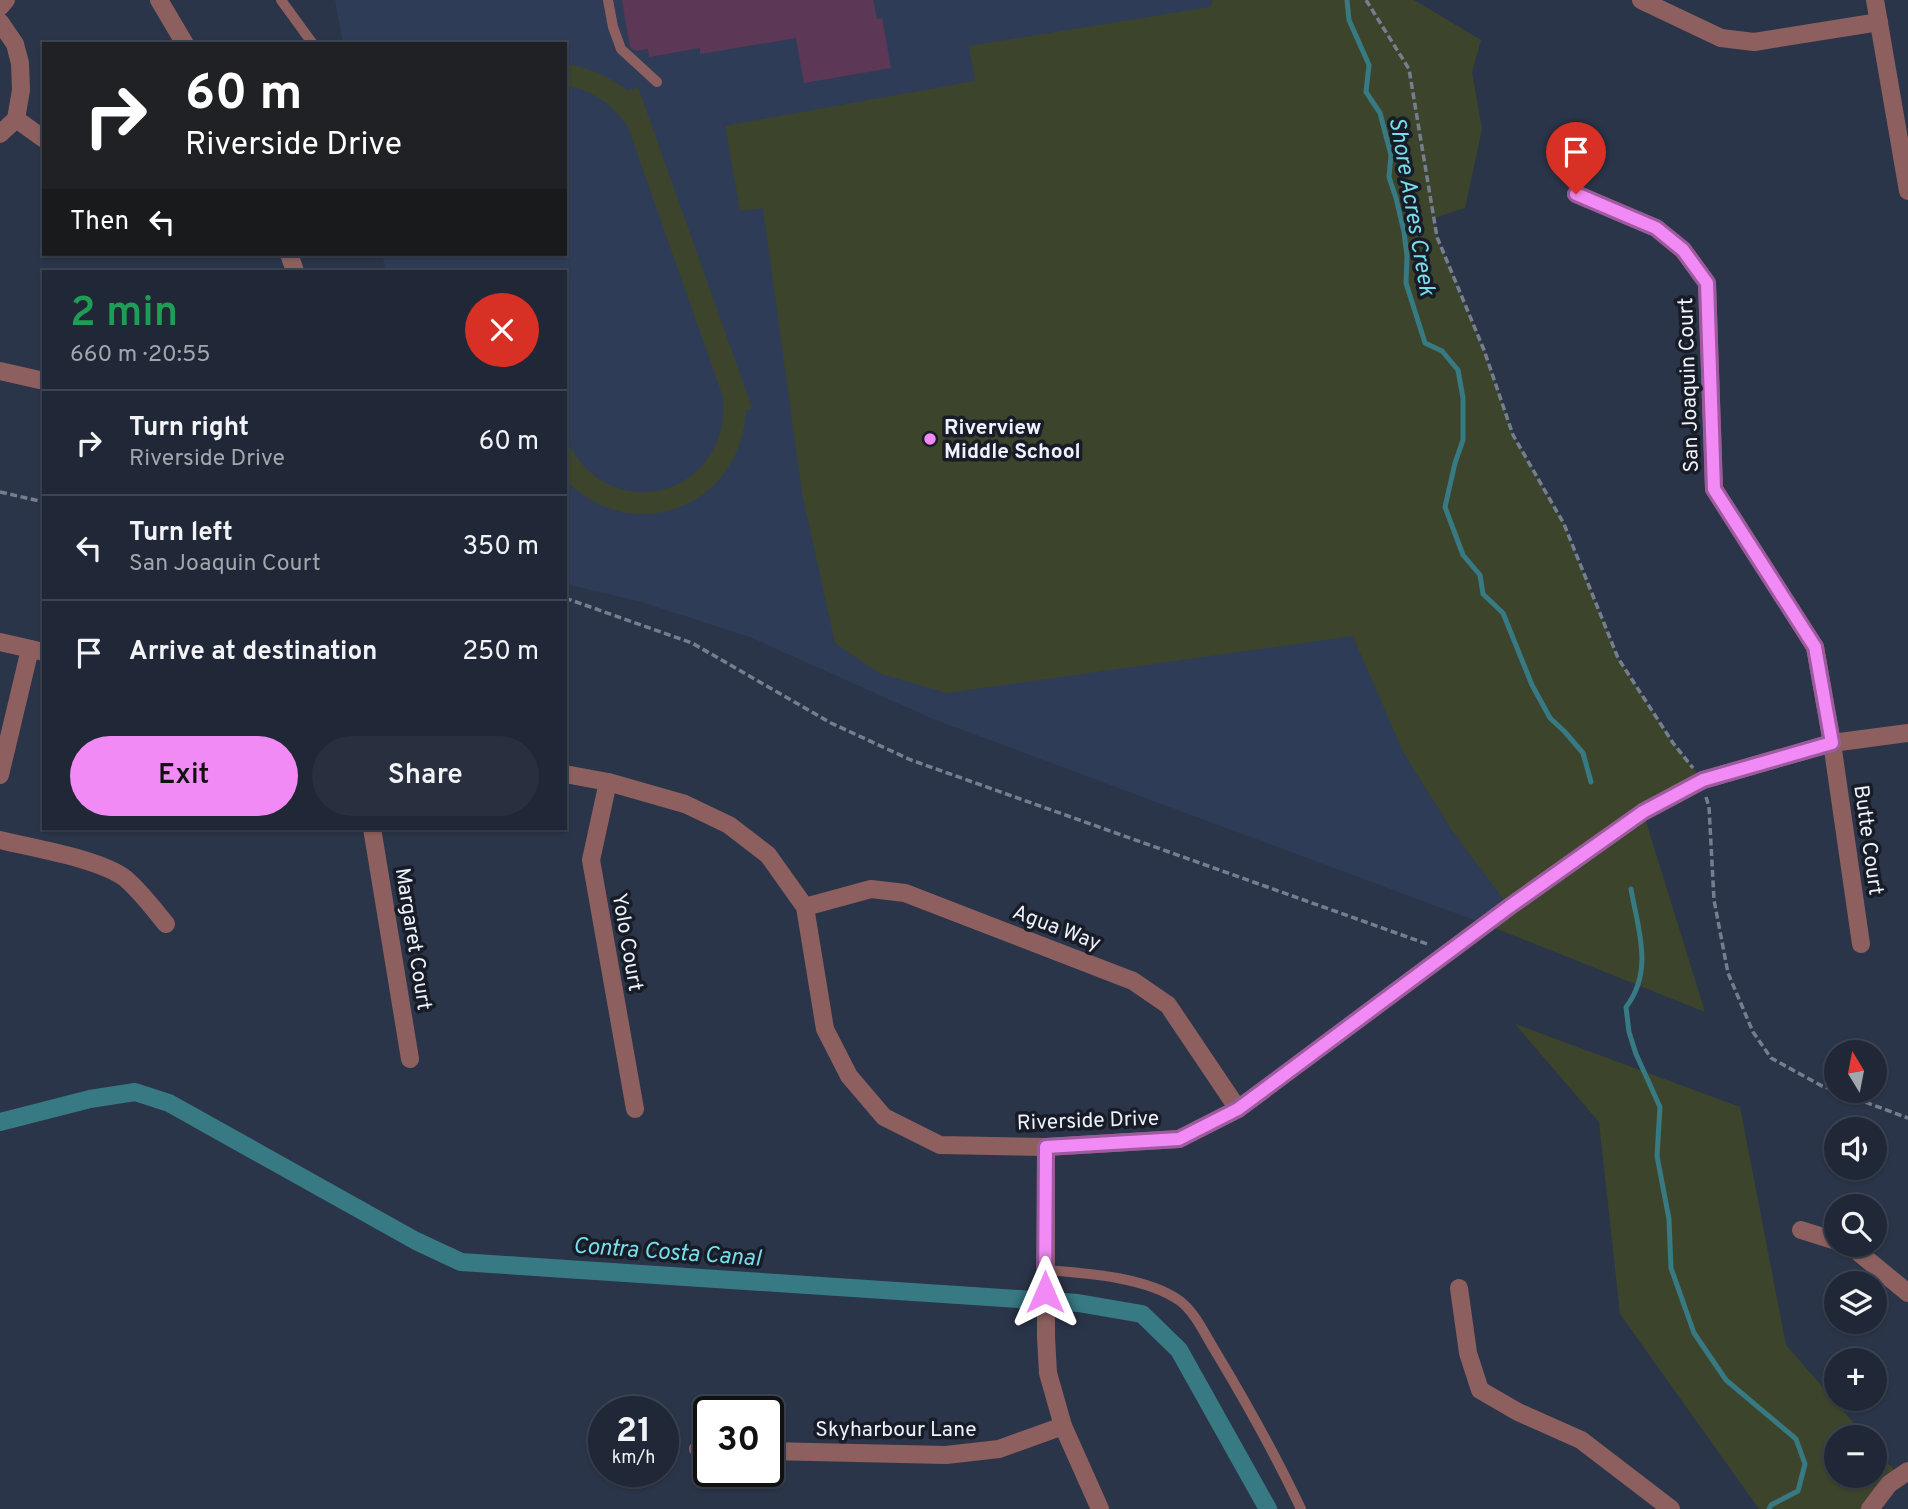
<!DOCTYPE html>
<html lang="en">
<head>
<meta charset="utf-8">
<style>
	:root { --surface:#202837; --page:#28303f; --text:#f1f3f6; --muted:#a2a6ad; --line:#3d4452; --accent:#f18af4 }
	body { margin:0; font-family:Overpass,sans-serif; background:var(--page); color:var(--text); height:100vh; display:flex; flex-direction:column; font-size:26px; white-space:nowrap }
	* { box-sizing:border-box; margin:0 }
	p { font-size:23px; color:var(--muted) }
	.icon { flex:none; width:38px; height:38px; fill:none; stroke:currentColor; stroke-width:2; stroke-linecap:round; stroke-linejoin:round }
	.map { position:relative; flex:1; overflow:hidden }
	.side { position:absolute; left:42px; top:270px; width:525px; height:560px; display:flex; flex-direction:column; background:var(--surface); border-radius:0px; box-shadow:0 2px 5px #0004,0 0 0 2px var(--line) }
	.side>* { flex:none }
	.hud { position:absolute; left:42px; top:42px; width:525px; height:214px; border-radius:0px; box-shadow:0 2px 5px #0004,0 0 0 2px var(--line); background:#202124; color:#fff; overflow:hidden }
	.needle { width:46px; rotate:350deg }
	.buttons { position:absolute; left:1824px; top:1040px; display:grid; gap:14px }
	.buttons a { display:grid; place-items:center; width:63px; height:63px; border-radius:50%; background:var(--surface); box-shadow:0 2px 5px #0004,0 0 0 2px var(--line); font-size:35px }
	.speed { position:absolute; left:588px; top:1396px; display:flex; gap:14px; font-size:35px; font-weight:700; text-align:center }
	.speed>* { display:grid; place-content:center; width:91px; height:91px; border-radius:50%; background:var(--surface); box-shadow:0 2px 5px #0004,0 0 0 2px var(--line); line-height:1 }
	.speed small { font-size:18px; font-weight:400 }
	.speed .limit { border:4px solid #111; border-radius:10px; background:#fff; color:#111 }
	.pin { position:absolute; display:grid; place-items:center; width:60px; height:60px; color:#fff; margin:-72px -30px; border-radius:50% 50% 50% 0; rotate:-45deg; box-shadow:0 0 7px #0007 }
	.pin .icon { rotate:45deg }
	.me { position:absolute; width:77px; margin:-38px; rotate:0deg; stroke-linejoin:round; filter:drop-shadow(0 0 5px #0008) }
	.turn { display:flex; align-items:center; gap:24px; height:147px; padding:0 28px; font-size:32px }
	.turn .icon { width:91px; height:91px; stroke-width:2.5 }
	.turn b { display:block; font-size:49px; line-height:60px }
	.then { display:flex; align-items:center; height:66px; padding:0 28px; background:#0003; gap:14px; font-size:26px }
	.round { display:grid; place-items:center; flex:none; width:74px; height:74px; border-radius:37px; background:var(--page) }
	.overview { display:flex; align-items:center; justify-content:space-between; height:119px; padding:0 28px }
	h1 { font-size:42px; font-weight:600; line-height:52px; color:#1e9e55 }
	.action { display:flex; gap:14px; margin-top:auto; padding:14px 28px }
	.action a { flex:1; height:80px; border-radius:42px; background:var(--accent); color:#111; font-size:28px; font-weight:600; line-height:80px; text-align:center }
	.action a+a { background:var(--page); color:var(--text) }
	ul { padding:0; list-style:none }
	li { display:flex; align-items:center; gap:21px; height:105px; padding:0 28px; border-top:2px solid var(--line) }
	li div { flex:1 }
	li b { display:block; font-size:26px }
	li em { font-style:normal }
	.map>svg:first-child { display:block }
	.built { fill:#2f3c57 }
	.green { fill:#3c452b }
	.lines { fill:none; stroke-linecap:round; stroke-linejoin:round }
	.stream { stroke:#377a83; stroke-width:5 }
	.canal { stroke:#377a83; stroke-width:18 }
	.building { fill:#5d3856 }
	.path { stroke:#757e8e; stroke-width:3.5; stroke-dasharray:7 3.5; stroke-linecap:butt }
	.lane { stroke:#8d605f; stroke-width:10 }
	.street { stroke:#8d605f; stroke-width:18 }
	.route-casing { stroke:#9d5a9f; stroke-width:18 }
	.route { stroke:#f18af4; stroke-width:12 }
	.poi-dot { fill:#f18af4; stroke:#181c26; stroke-width:2.5 }
	.labels { text-anchor:middle; stroke-width:7; stroke-linejoin:round; paint-order:stroke }
	.street-label { font-size:21px; fill:#edf2fd; stroke:#181c26 }
	.poi-label { font-size:21px; font-weight:bold; fill:#edf2fd; stroke:#181c26; text-anchor:start }
	.water-label { font-size:23px; font-style:italic; fill:#76deec; stroke:#181c26 }
</style>
</head>
<body>
<div class="map">
<svg width="1908" height="1509" viewBox="0 0 1908 1509">
	<rect width="100%" height="100%" fill="#2b3549"/>
	<path class="built" d="M335,0h878l-3,7 193,745 48,77 58,78 -24,17 -552,-205 -183,-82 -112,-36 -73,-17v-313h-179l-4,-17h183v-210h-222z"/>
	<g class="green">
		<path d="M1213,0h201l67,40 -9,32 10,57 -17,79 -31,10 3,19 47,113 29,85 51,89 54,134 55,85 30,37 -60,32 62,200 -220,-88 24,-17 -58,-78 -48,-77 -50,-116 -406,57 -66,-19 -46,-31 -33,-150 -39,-285 -23,3 -15,-85 250,-45 -6,-35 241,-39z"/>
		<path d="M565,64c24,3 44,12 63,27l10,-4 114,321 -6,2c-5,97 -112,139 -181,70v-43c41,93 166,61 158,-40l-95,-270c-15,-22 -35,-38 -63,-41z"/>
		<path d="M1515,1024l225,83 46,238 80,92h-30v38h38v-28l26,30 -30,32h-111l-139,-195 -21,-192z"/>
	</g>
	<g class="lines">
		<g class="stream">
			<path d="M1347,0l2,20 20,45 -3,27 14,21 11,42 -2,22 7,21 8,34 3,24 -1,27 19,60 17,8 16,19 5,28v42l-8,23 -10,44 18,48 17,20 3,19 20,19 29,72 18,33 15,14 18,21 8,29"/>
			<path d="M1631,889c7,40 23,82 -5,118l3,25 7,22 24,53 -3,49 12,63 2,49 23,65 32,47 70,59 9,25 -7,27 -27,14 -2,4"/>
		</g>
		<path class="canal" d="M0,1122l90,-23 45,-7 34,11 247,138 45,21 617,41 64,11 37,36 89,159"/>
	</g>
	<path class="building" d="M622,0h251l4,19 5,-1 9,50 -87,15 -8,-45 -96,16v-6l-51,9 -1,-8 -13,2 -5,-4z"/>
	<g class="lines">
		<g class="path">
			<path d="M1366,0l43,69 28,168 47,113 29,85 51,89 54,134 55,85 20,25"/>
			<path d="M0,492l44,10"/>
			<path d="M565,598l127,45 139,80 80,37 519,185"/>
			<path d="M1706,797l3,10 5,93 14,73 25,59 18,26 51,28 86,32"/>
		</g>
		<g class="lane">
			<path d="M281,0l32,44"/>
			<path d="M608,0l5,27 8,22 36,33"/>
			<path d="M1045,1270c40,3 102,7 135,31 16,12 26,36 37,53 30,50 59,102 84,155"/>
		</g>
		<g class="street">
			<path d="M159,0l26,44"/>
			<path d="M1641,0l80,38 33,4 125,-20"/>
			<path d="M1875,0l33,191"/>
			<path d="M0,7l6,-7"/>
			<path d="M0,22l15,22 5,19 1,27 -5,29 -16,15"/>
			<path d="M16,119l28,20"/>
			<path d="M1576,194l80,34 27,22 24,33 7,206 101,158 17,96 29,201"/>
			<path d="M289,254l6,17"/>
			<path d="M0,371l44,10"/>
			<path d="M0,642l44,10"/>
			<path d="M565,774l43,8 77,22 44,21 39,30 37,52 20,122 24,47 35,41 56,28 106,2 133,-8 59,-30 271,-202 134,-95 60,-32 129,-37 76,-10"/>
			<path d="M0,775l30,-126"/>
			<path d="M608,782l-17,78 44,249"/>
			<path d="M372,828l38,231"/>
			<path d="M0,840c32,8 101,19 126,39 15,13 27,29 40,45"/>
			<path d="M805,907l66,-18 34,4 228,88 35,24 70,104"/>
			<path d="M1046,1147v190l2,36 15,53 37,83"/>
			<path d="M1801,1230l35,11"/>
			<path d="M1845,1244l7,3 56,46"/>
			<path d="M1459,1288l9,65 12,37 38,22 63,28 90,69"/>
			<path d="M698,1449h11"/>
			<path d="M768,1451l178,4 53,-6 64,-23"/>
			<path d="M1870,1509l19,-25 19,-13"/>
		</g>
	</g>
	<g class="lines">
		<g class="route-casing">
			<path id="route" d="M1045,1292l1,-145 133,-8 59,-30 271,-202 134,-95 60,-32 129,-37 -17,-96 -101,-158 -7,-206 -24,-33 -27,-22 -80,-34"/>
		</g>
		<use href="#route" class="route"/>
	</g>
	<circle class="poi-dot" cx="930" cy="439" r="7"/>
	<g class="labels">
		<g class="street-label">
			<text transform="translate(1688 385) rotate(-92)" y="7">San Joaquin Court</text>
			<text transform="translate(1869 840) rotate(82)" y="7">Butte Court</text>
			<text transform="translate(1057 927) rotate(21)" y="7">Agua Way</text>
			<text transform="translate(414 939) rotate(81)" y="7">Margaret Court</text>
			<text transform="translate(628 942) rotate(80)" y="7">Yolo Court</text>
			<text transform="translate(1088 1120) rotate(-2)" y="7">Riverside Drive</text>
			<text x="896" y="1436">Skyharbour Lane</text>
		</g>
		<g class="poi-label">
			<text x="944" y="434">Riverview<tspan x="944" dy="24">Middle School</tspan></text>
		</g>
		<g class="water-label">
			<text transform="translate(1413 206) rotate(80)" y="8">Shore Acres Creek</text>
			<text transform="translate(667 1251) rotate(4)" y="8">Contra Costa Canal</text>
		</g>
	</g>
</svg>
<div class="buttons">
<a><svg class="needle" viewBox="-14 -14 28 28"><path d="M0-13l5 13h-10z" fill="#e53935"/><path d="M0 13l5-13h-10z" fill="#a2a6ad"/></svg></a>
<a><svg class="icon" aria-label="sound" viewBox="0 0 24 24"><path d="M4 9h4l5-4v14l-5-4H4zM17 9q2 3 0 6"/></svg></a>
<a><svg class="icon" aria-label="search" viewBox="0 0 24 24"><circle cx="10" cy="10" r="6"/><path d="M15 15l6 6"/></svg></a>
<a><svg class="icon" aria-label="layers" viewBox="0 0 24 24"><path d="M12 4l9 5-9 5-9-5zM3 14l9 5 9-5"/></svg></a>
<a>+</a>
<a>−</a>
</div>
<div class="speed"><div>21<small>km/h</small></div><div class="limit">30</div></div>
<div class="pin" style="left:1576px;top:194px;background:#d93025"><svg class="icon" aria-label="arrive" viewBox="0 0 24 24"><path d="M6 21V4h12l-3 4 3 4H6"/></svg></div>
<svg class="me" style="left:1045px;top:1292px" viewBox="-20 -20 40 40"><path d="M0-17L14 15 0 8-14 15z" fill="#f18af4" stroke="#fff" stroke-width="4"/></svg>
<div class="hud">
<div class="turn"><svg class="icon" aria-label="right" viewBox="0 0 24 24"><path d="M7 20v-9h11M14 6l5 5-5 5"/></svg><div><b>60 m</b>Riverside Drive</div></div>
<div class="then">Then<svg class="icon" aria-label="left" viewBox="0 0 24 24"><path d="M17 20v-9H6M10 6l-5 5 5 5"/></svg></div>
</div>
<section class="side">
<div class="overview"><div><h1>2 min</h1><p>660 m · 20:55</p></div><a class="round" style="background:#d93025;color:#fff"><svg class="icon" aria-label="close" viewBox="0 0 24 24"><path d="M6 6l12 12M18 6L6 18"/></svg></a></div>
<ul>
<li><svg class="icon" aria-label="right" viewBox="0 0 24 24"><path d="M7 20v-9h11M14 6l5 5-5 5"/></svg><div><b>Turn right</b><p>Riverside Drive</p></div><em>60 m</em></li>
<li><svg class="icon" aria-label="left" viewBox="0 0 24 24"><path d="M17 20v-9H6M10 6l-5 5 5 5"/></svg><div><b>Turn left</b><p>San Joaquin Court</p></div><em>350 m</em></li>
<li><svg class="icon" aria-label="arrive" viewBox="0 0 24 24"><path d="M6 21V4h12l-3 4 3 4H6"/></svg><div><b>Arrive at destination</b></div><em>250 m</em></li>
</ul>
<div class="action"><a>Exit</a><a>Share</a></div>
</section>
</div>
</body>
</html>
